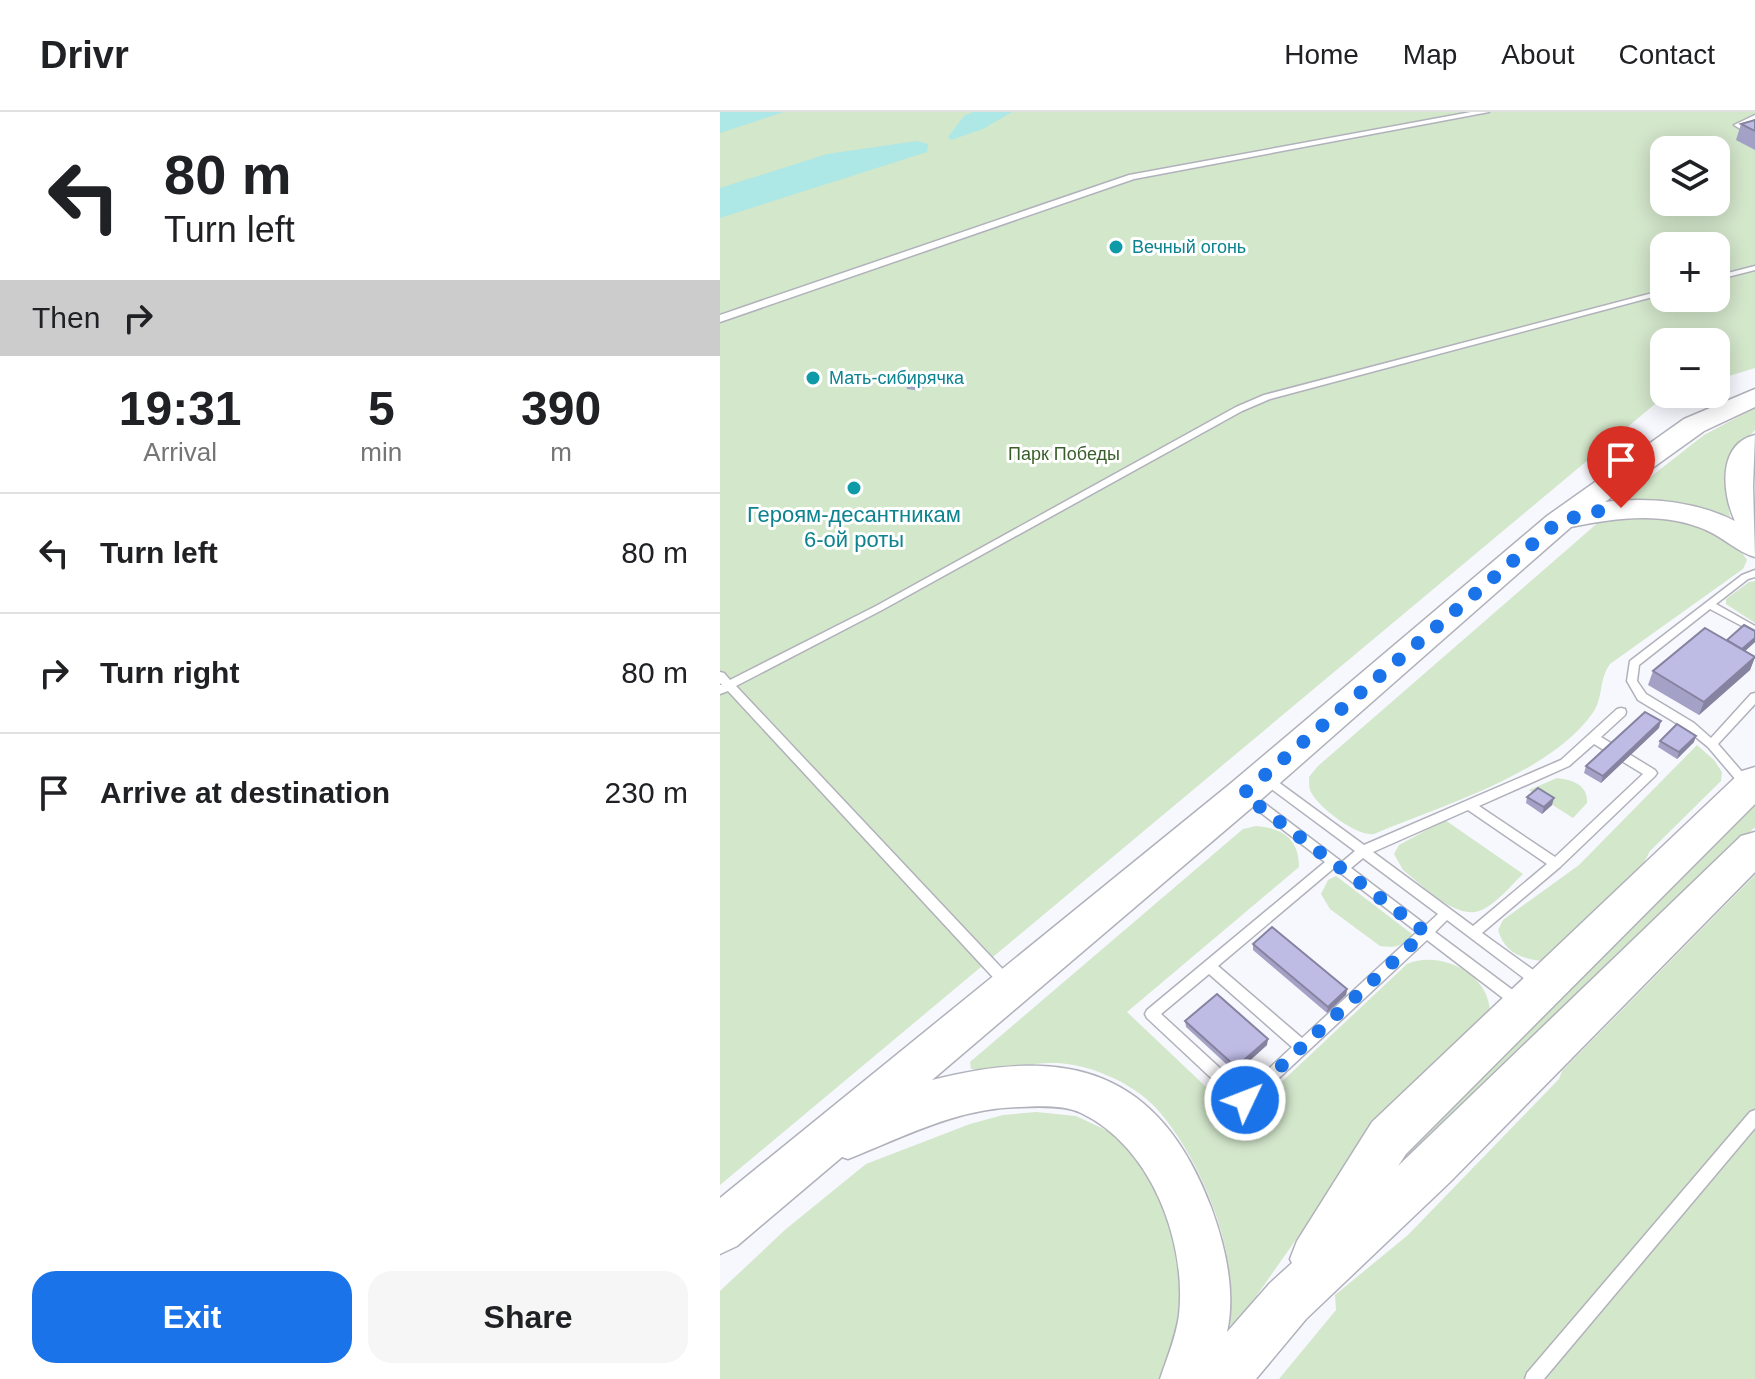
<!DOCTYPE html>
<html lang="en">
<head>
<meta charset="utf-8">
<style>
	:root { --surface:#fff; --page:#f6f6f6; --text:#202124; --muted:#757577; --line:#e0e0e0; --accent:#1a73e8 }
	body { margin:0; font-family:Helvetica,sans-serif; background:var(--page); color:var(--text); height:100vh; display:flex; flex-direction:column; font-size:30px; white-space:nowrap }
	* { box-sizing:border-box; margin:0 }
	p { font-size:26px; color:var(--muted) }
	.icon { flex:none; width:44px; height:44px; fill:none; stroke:currentColor; stroke-width:2; stroke-linecap:round; stroke-linejoin:round }
	.map { position:relative; flex:1; overflow:hidden }
	.sheet { display:flex; flex-direction:column; background:var(--surface); width:720px }
	.sheet>* { flex:none }
	.banner { background:#fff; color:var(--text); overflow:hidden }
	.tools { position:absolute; left:930px; top:24px; display:grid; gap:16px }
	.tools a { display:grid; place-items:center; width:80px; height:80px; border-radius:16px; background:var(--surface); box-shadow:0 4px 20px #0003; font-size:40px }
	.pin { position:absolute; display:grid; place-items:center; width:68px; height:68px; color:#fff; margin:-82px -34px; border-radius:50% 50% 50% 0; rotate:-45deg; box-shadow:0 0 8px #0007 }
	.pin .icon { rotate:45deg }
	.me { position:absolute; width:88px; margin:-44px; rotate:47deg; stroke-linejoin:round; filter:drop-shadow(0 0 6px #0008) }
	.turn { display:flex; align-items:center; gap:28px; height:168px; padding:0 32px; font-size:36px }
	.turn .icon { width:104px; height:104px; stroke-width:2.5 }
	.turn b { display:block; font-size:56px; line-height:68px }
	.then { display:flex; align-items:center; height:76px; padding:0 32px; background:#0003; gap:16px; font-size:30px }
	.eta { display:flex; justify-content:space-evenly; align-items:center; height:136px; text-align:center }
	.eta b { font-size:48px; font-weight:600; line-height:56px }
	.action { display:flex; gap:16px; margin-top:auto; padding:16px 32px }
	.action a { flex:1; height:92px; border-radius:24px; background:var(--accent); color:#fff; font-size:32px; font-weight:600; line-height:92px; text-align:center }
	.action a+a { background:var(--page); color:var(--text) }
	ul { padding:0; list-style:none }
	li { display:flex; align-items:center; gap:24px; height:120px; padding:0 32px; border-top:2px solid var(--line) }
	li div { flex:1 }
	li b { display:block; font-size:30px }
	li em { font-style:normal }
	header { display:flex; align-items:center; gap:48px; box-sizing:border-box; height:112px; padding:0 40px; background:var(--surface); border-bottom:2px solid var(--line) }
	header strong { font-size:38px }
	nav { display:flex; gap:44px; margin-inline-start:auto; font-size:28px }
	main { display:flex; flex:1; min-height:0 }
	.map>svg:first-child { display:block }
	.green { fill:#d3e7cb; fill-rule:evenodd }
	.water { fill:#ade7e6 }
	.lines { fill:none; stroke-linecap:round; stroke-linejoin:round }
	.service-casing { stroke:#b1b1bb; stroke-width:3 }
	.pedestrian-casing { stroke:#b1b1bb; stroke-width:3 }
	.primary-casing { stroke:#b1b1bb; stroke-width:3 }
	.service { fill:#fff; fill-rule:evenodd }
	.pedestrian { fill:#fff; fill-rule:evenodd }
	.primary { fill:#fff; fill-rule:evenodd }
	.wall { fill:#a3a1c5 }
	.shaded-wall { fill:#8583a0 }
	.building { fill:#bebbe5; stroke:#8583a0; stroke-width:2 }
	.route { stroke:#1a73e8; stroke-width:14; stroke-dasharray:0 25.2 }
	.culture-dot { fill:#0f9aa8; stroke:#fff; stroke-width:3 }
	.labels { text-anchor:middle; stroke-width:6; stroke-linejoin:round; paint-order:stroke }
	.far-culture-label { font-size:18px; fill:#0d838f; stroke:#fff; text-anchor:start }
	.far-park-label { font-size:18px; fill:#3a5e2a; stroke:#fff }
	.culture-label { font-size:22px; fill:#0d838f; stroke:#fff }
</style>
</head>
<body>
<header>
<strong>Drivr</strong>
<nav><a>Home</a><a>Map</a><a>About</a><a>Contact</a></nav>
</header>
<main>
<section class="sheet">
<div class="banner">
<div class="turn"><svg class="icon" aria-label="left" viewBox="0 0 24 24"><path d="M17 20v-9H6M10 6l-5 5 5 5"/></svg><div><b>80 m</b>Turn left</div></div>
<div class="then">Then<svg class="icon" aria-label="right" viewBox="0 0 24 24"><path d="M7 20v-9h11M14 6l5 5-5 5"/></svg></div>
</div>
<div class="eta">
<div><b>19:31</b><p>Arrival</p></div>
<div><b>5</b><p>min</p></div>
<div><b>390</b><p>m</p></div>
</div>
<ul>
<li><svg class="icon" aria-label="left" viewBox="0 0 24 24"><path d="M17 20v-9H6M10 6l-5 5 5 5"/></svg><div><b>Turn left</b></div><em>80 m</em></li>
<li><svg class="icon" aria-label="right" viewBox="0 0 24 24"><path d="M7 20v-9h11M14 6l5 5-5 5"/></svg><div><b>Turn right</b></div><em>80 m</em></li>
<li><svg class="icon" aria-label="arrive" viewBox="0 0 24 24"><path d="M6 21V4h12l-3 4 3 4H6"/></svg><div><b>Arrive at destination</b></div><em>230 m</em></li>
</ul>
<div class="action"><a>Exit</a><a>Share</a></div>
</section>
<div class="map">
<svg width="1035" height="1267" viewBox="0 0 1035 1267">
	<rect width="100%" height="100%" fill="#f7f7fe"/>
	<g class="green">
		<path d="M0,0h1035v256l-39,12v-38h-52v52h3l-947,791zM944,38h52v52h-52zM944,134h52v52h-52z"/>
		<path d="M1035,296v22c-29,32 -34,48 -24,91l-110,-21 83,-65z"/>
		<path d="M927,404c35,5 80,11 100,44l-4,9 -133,95c-12,17 -6,34 -18,50 -43,60 -151,92 -218,120 -17,3 -58,-28 -64,-44 -1,-2 -1,-11 -1,-13l9,-11 283,-246z"/>
		<path d="M1035,469v42l-29,-19v-5l23,-17z"/>
		<path d="M977,633l17,15 8,12 -1,9 -71,70 -12,23 -94,87c-23,-2 -39,-8 -46,-31l5,-10 76,-55z"/>
		<path d="M837,666c16,2 31,7 30,25l-14,15 -44,-28z"/>
		<path d="M1035,690v25l-355,346 -9,-15z"/>
		<path d="M725,708l78,54c-12,11 -27,31 -44,37 -25,8 -58,-27 -76,-41l-9,-16 5,-9z"/>
		<path d="M536,714c27,2 43,13 43,41l-172,145 114,108 166,-156c33,-14 82,9 83,48l-116,117 -141,200 -3,-5c0,-18 2,-38 -1,-55 -6,-53 -40,-128 -77,-165 -22,-22 -64,-40 -95,-41 -29,-1 -57,9 -86,6l-1,-7 273,-233z"/>
		<path d="M1035,763v504h-476l57,-69 -1,-15 73,-60 151,-156 3,-8z"/>
		<path d="M616,764l76,58c-8,13 -18,14 -32,12l-50,-37 -9,-15 7,-14z"/>
		<path d="M316,1000l40,4 34,16 23,21 33,56 17,70 -6,44 -14,56h-443v-88l66,-62 80,-65 104,-40 33,-9z"/>
	</g>
	<g class="water">
		<path d="M0,0h64l-64,21z"/>
		<path d="M253,0h39l-29,17 -32,11 -3,-3 16,-21z"/>
		<path d="M197,29l11,3 -1,8 -207,66v-30l107,-34z"/>
	</g>
	<g class="lines">
		<g class="service-casing">
			<g id="service">
				<path d="M1035,3v4l-14,6 10,6v2h-4l-13,-8z"/>
				<path d="M1035,154v4l-39,10v-4z"/>
				<path d="M944,178v4l-394,105 -28,12 -360,199 -146,76 276,293 1,4 -1,4 -5,2 -5,-2 -274,-296 -8,3v-9h2l-2,-2v-11l4,1 6,7 146,-74 360,-199 28,-12z"/>
				<path d="M1035,458v7l-7,2 -32,25 39,22v7l-45,-24 -71,56 -2,16 9,13 48,29 17,15 40,-44 4,-1v11l-37,40 32,37 2,3 -2,3h-8l-34,-40 -22,-18 -48,-29 -11,-19 3,-20 112,-86z"/>
				<path d="M901,596l4,1 1,3 -1,3 -24,22 54,33 2,3 -2,3 -95,91 -78,66 61,44 1,4 -1,4 -5,2 -5,-2 -86,-65 -12,12 87,65 2,4 -2,4 -5,2 -5,-2 -85,-65 -177,165 -5,1 -5,-1 -93,-87 -2,-4 2,-4 178,-148 -82,-63 -2,-3 2,-3h8l91,69 13,-11 -93,-69 -2,-3 2,-3h8l94,69 197,-85 56,-51zM874,632l49,30 -88,83 -76,-51 90,-40zM748,698l79,54 -74,62 -100,-74zM643,746l75,56 -12,11 -75,-57zM614,756l83,64 -115,106 -84,-72zM489,862l83,73 -47,44 -84,-77z"/>
				<path d="M1035,998v18l-211,251h-19l2,-6 223,-261z"/>
			</g>
		</g>
		<g class="pedestrian-casing">
			<path id="pedestrian" d="M751,0h18l-355,67 -414,143v-7l409,-140z"/>
		</g>
		<g class="primary-casing">
			<path id="primary" d="M1035,277v18l-51,24 -99,71c43,-5 90,-1 130,19 -13,-27 -18,-77 20,-86l-2,51 2,71c-18,-5 -32,-20 -49,-27 -43,-19 -91,-12 -135,-3l-315,277 -324,276c135,-35 227,-11 279,127 14,38 25,85 16,125l43,-49 22,-20 -2,-4 7,-18 75,-119 370,-351 13,-4v37l-349,350 -8,12 343,-330 14,-4v40l-305,310 -144,137 -50,60h-96c7,-21 16,-42 19,-64 8,-74 -28,-169 -98,-202 -16,-8 -42,-7 -60,-6 -64,1 -115,29 -173,52l-6,-2 -105,89 -17,8v-56l510,-414 317,-268 137,-97z"/>
		</g>
		<use href="#service" class="service"/>
		<use href="#pedestrian" class="pedestrian"/>
		<use href="#primary" class="primary"/>
	</g>
	<g class="wall">
		<path d="M1035,8v30l-19,-10 5,-16z"/>
		<path d="M205,264l1,7 -5,8 -14,-2 -1,-7z"/>
		<path d="M1035,519v11l-10,9 10,6 -5,13 -51,45 -51,-30 5,-14 74,-31z"/>
		<path d="M939,616l-58,55 -17,-10 2,-7z"/>
		<path d="M940,629l34,1 -17,17 -19,-12z"/>
		<path d="M807,685l25,8 -10,9 -16,-11z"/>
		<path d="M533,832l94,45 -1,6 -19,18 -74,-63z"/>
		<path d="M465,909l82,24 -31,28 -50,-46z"/>
	</g>
	<g class="shaded-wall">
		<path d="M205,264l1,7 -5,8 -2,-7z"/>
		<path d="M1035,526v4l-21,19 2,-7z"/>
		<path d="M1035,545l-5,13 -51,45 5,-13z"/>
		<path d="M941,609l-2,7 -58,55 2,-7z"/>
		<path d="M976,624l-2,6 -17,17 2,-7z"/>
		<path d="M834,686l-2,7 -10,9 2,-7z"/>
		<path d="M627,877l-1,6 -19,18 1,-6z"/>
		<path d="M548,927l-1,6 -31,28v-6z"/>
	</g>
	<g class="building">
		<path d="M1035,8v11l-14,-7z"/>
		<path d="M192,263l13,1 -6,8 -13,-2z"/>
		<path d="M1024,513l11,6v7l-13,11 -15,-9z"/>
		<path d="M985,516l50,29 -51,45 -51,-31z"/>
		<path d="M925,600l16,9 -58,55 -17,-10z"/>
		<path d="M957,612l19,12 -17,16 -19,-11z"/>
		<path d="M818,676l16,10 -10,9 -17,-10z"/>
		<path d="M552,815l75,62 -19,18 -75,-63z"/>
		<path d="M497,882l51,45 -32,28 -51,-46z"/>
	</g>
	<g class="lines">
		<path class="route" d="M525,988l180,-168 -182,-138 315,-272 35,-10 28,-4"/>
	</g>
	<g class="culture-dot">
		<circle cx="396" cy="135" r="8"/>
		<circle cx="93" cy="266" r="8"/>
		<circle cx="134" cy="376" r="8"/>
	</g>
	<g class="labels">
		<g class="far-culture-label">
			<text x="412" y="141">Вечный огонь</text>
			<text x="109" y="272">Мать-сибирячка</text>
		</g>
		<g class="far-park-label">
			<text x="344" y="348">Парк Победы</text>
		</g>
		<g class="culture-label">
			<text x="134" y="410">Героям-десантникам<tspan x="134" dy="25">6-ой роты</tspan></text>
		</g>
	</g>
</svg>
<div class="tools">
<a><svg class="icon" aria-label="layers" viewBox="0 0 24 24"><path d="M12 4l9 5-9 5-9-5zM3 14l9 5 9-5"/></svg></a>
<a>+</a>
<a>−</a>
</div>
<div class="pin" style="left:901px;top:396px;background:#d93025"><svg class="icon" aria-label="arrive" viewBox="0 0 24 24"><path d="M6 21V4h12l-3 4 3 4H6"/></svg></div>
<svg class="me" style="left:525px;top:988px" viewBox="-20 -20 40 40"><circle r="17" fill="#1a73e8" stroke="#fff" stroke-width="3"/><path d="M0-11L8 9 0 5-8 9z" fill="#fff"/></svg>
</div>
</main>
</body>
</html>
